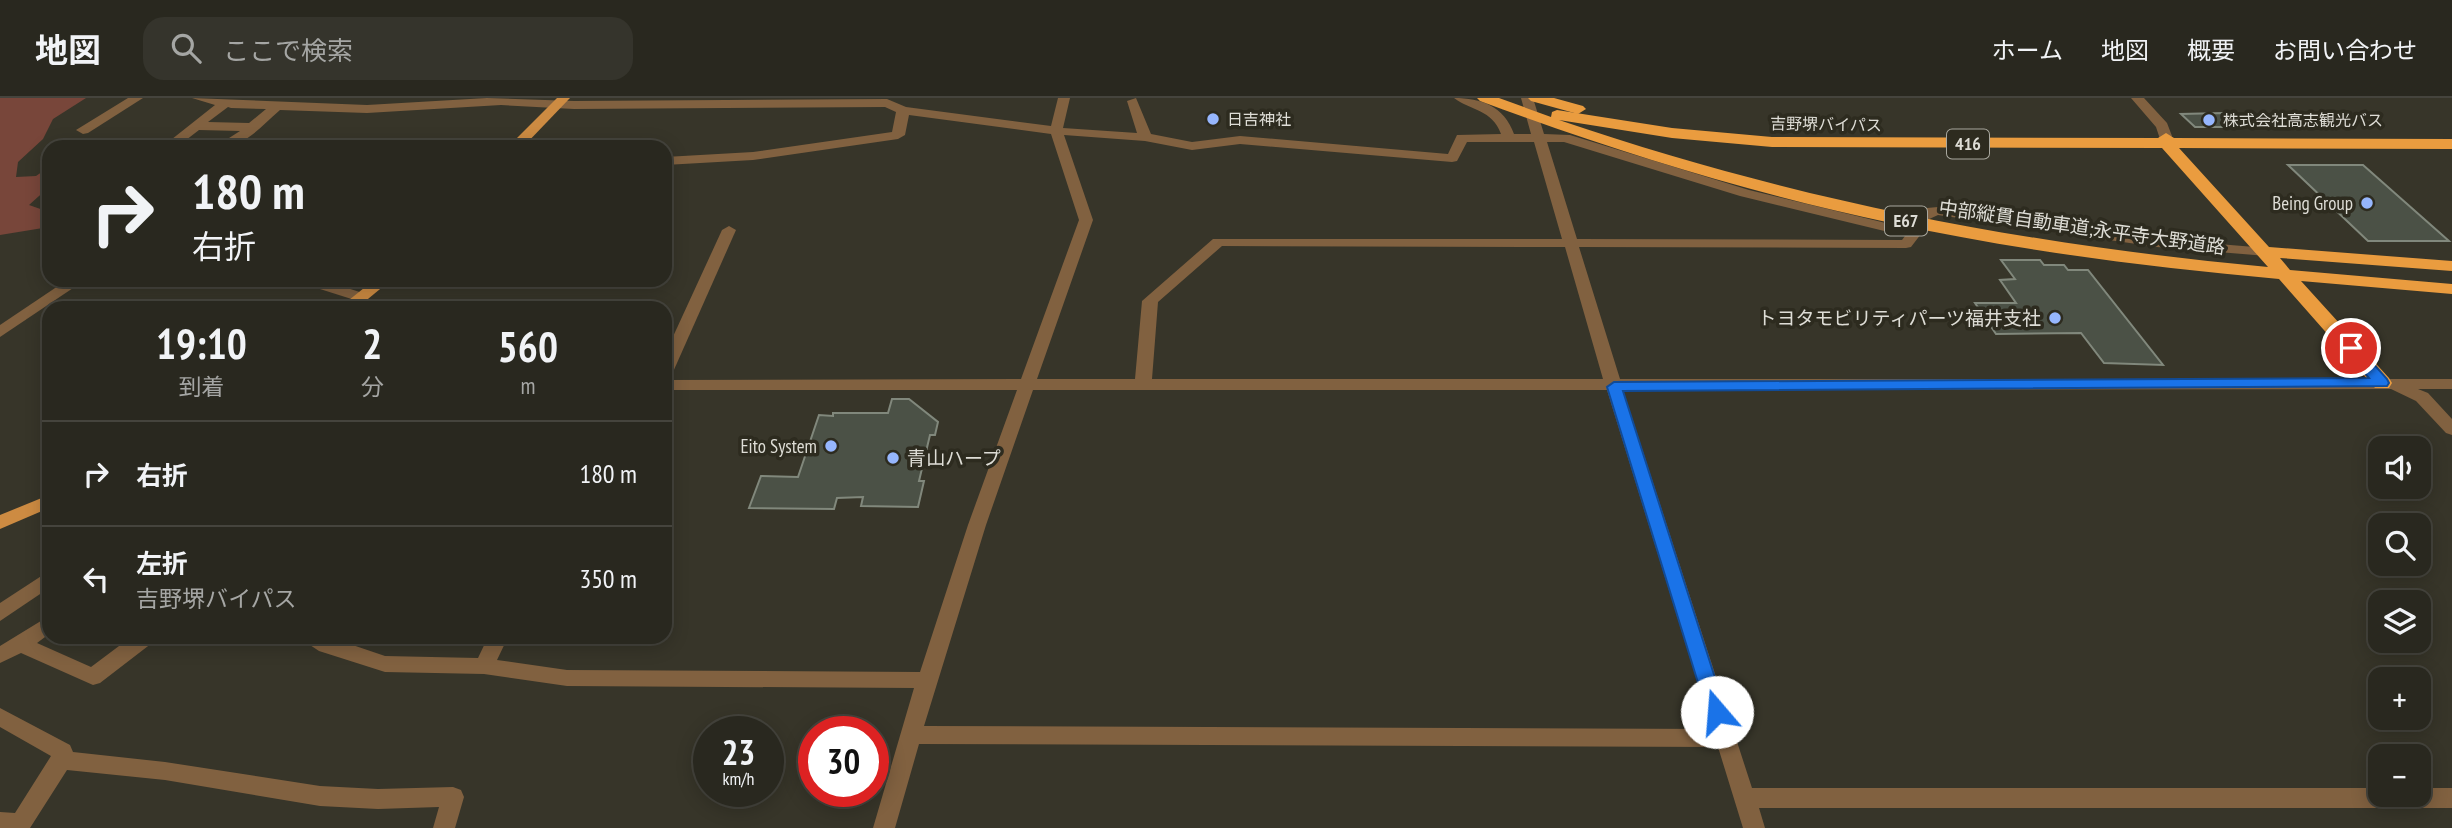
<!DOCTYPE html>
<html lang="ja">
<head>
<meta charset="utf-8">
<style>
	:root { --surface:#29281f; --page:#35342c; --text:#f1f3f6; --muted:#a5a6a4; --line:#45443d }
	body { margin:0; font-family:"PT Sans Narrow","Noto Sans JP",sans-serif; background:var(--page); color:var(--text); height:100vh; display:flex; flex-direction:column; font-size:26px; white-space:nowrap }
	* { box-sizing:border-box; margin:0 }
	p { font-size:23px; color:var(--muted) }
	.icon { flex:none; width:38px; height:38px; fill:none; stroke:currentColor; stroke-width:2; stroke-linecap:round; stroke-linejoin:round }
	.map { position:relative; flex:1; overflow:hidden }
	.side { position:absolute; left:42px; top:203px; width:630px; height:343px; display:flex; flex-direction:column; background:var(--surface); border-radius:21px; box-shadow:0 4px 18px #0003,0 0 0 2px var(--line) }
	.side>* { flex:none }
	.top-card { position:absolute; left:42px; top:42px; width:630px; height:147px; border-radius:21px; box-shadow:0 4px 18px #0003,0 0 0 2px var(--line); background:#29281f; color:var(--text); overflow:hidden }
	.buttons { position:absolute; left:2368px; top:338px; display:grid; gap:14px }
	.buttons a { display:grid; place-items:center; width:63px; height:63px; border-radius:14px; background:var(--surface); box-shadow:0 4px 18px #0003,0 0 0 2px var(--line); font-size:35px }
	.speed { position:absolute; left:693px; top:618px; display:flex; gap:14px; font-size:35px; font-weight:700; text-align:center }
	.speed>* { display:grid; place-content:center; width:91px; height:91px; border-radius:50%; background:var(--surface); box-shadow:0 4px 18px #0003,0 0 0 2px var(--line); line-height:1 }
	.speed small { font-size:18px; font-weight:400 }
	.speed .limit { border:10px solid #d22; background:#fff; color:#111 }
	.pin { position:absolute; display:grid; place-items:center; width:60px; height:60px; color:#fff; margin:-30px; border:4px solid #fff; border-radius:50%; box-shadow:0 2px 7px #0007 }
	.me { position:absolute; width:77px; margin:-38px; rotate:342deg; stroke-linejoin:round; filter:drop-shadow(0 0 5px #0008) }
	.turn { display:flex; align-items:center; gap:24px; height:147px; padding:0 35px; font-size:32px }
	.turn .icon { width:91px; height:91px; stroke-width:2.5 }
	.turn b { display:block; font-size:49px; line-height:60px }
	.eta { display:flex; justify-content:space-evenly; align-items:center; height:119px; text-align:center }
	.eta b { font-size:42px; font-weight:700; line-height:49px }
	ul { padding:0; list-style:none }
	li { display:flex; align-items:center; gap:21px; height:105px; padding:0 35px; border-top:2px solid var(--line) }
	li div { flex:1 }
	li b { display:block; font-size:26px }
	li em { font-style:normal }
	header { display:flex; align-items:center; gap:42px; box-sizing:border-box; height:98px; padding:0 35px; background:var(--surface); border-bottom:2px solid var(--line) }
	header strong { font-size:33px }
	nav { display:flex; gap:38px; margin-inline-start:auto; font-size:24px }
	.search { width:490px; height:63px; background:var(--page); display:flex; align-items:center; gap:18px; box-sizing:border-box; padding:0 24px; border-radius:21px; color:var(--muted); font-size:26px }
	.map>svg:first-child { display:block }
	.green { fill:#78463a }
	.building { fill:#4b5146; stroke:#81887c; stroke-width:2 }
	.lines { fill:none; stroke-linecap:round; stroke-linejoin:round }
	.minor { fill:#816140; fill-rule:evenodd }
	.major { fill:#cd8b42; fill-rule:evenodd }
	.highway { fill:#ea9c3f; fill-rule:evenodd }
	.route { fill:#1a73e8; stroke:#114b97; stroke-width:2 }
	.poi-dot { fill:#96b6fd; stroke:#2d2b1f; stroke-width:2.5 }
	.labels { text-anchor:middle; stroke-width:7; stroke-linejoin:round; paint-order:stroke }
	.far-poi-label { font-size:16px; fill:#deddd6; stroke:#2d2b1f; text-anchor:start }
	.far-street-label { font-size:16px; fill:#deddd6; stroke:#2d2b1f }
	.shield { fill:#2d2b1f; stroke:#a9a89f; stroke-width:2 }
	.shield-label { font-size:18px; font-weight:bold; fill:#deddd6 }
	.poi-label { font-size:19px; fill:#deddd6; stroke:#2d2b1f; text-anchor:end }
	.street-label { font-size:19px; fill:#deddd6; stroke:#2d2b1f }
</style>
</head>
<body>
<header>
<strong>地図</strong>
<div class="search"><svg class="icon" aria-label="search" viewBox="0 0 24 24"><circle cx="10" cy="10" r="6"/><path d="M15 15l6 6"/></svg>ここで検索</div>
<nav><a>ホーム</a><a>地図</a><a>概要</a><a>お問い合わせ</a></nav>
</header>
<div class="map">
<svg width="2452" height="730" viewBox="0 0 2452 730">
	<rect width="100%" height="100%" fill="#373529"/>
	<path class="green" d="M0,0h86l-33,21 -10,20 -25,23 -2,15 20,-1 13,-9v20l-20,18 20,7v15l-49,8z"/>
	<g class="building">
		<path d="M2223,15l14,14h-42l-14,-13z"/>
		<path d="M2288,67h75l86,76h-81z"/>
		<path d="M2001,162h39l4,5h20l4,5h20l75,95 -59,-2 -23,-30 -85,1 -21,-31h41l-16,-23 15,-1z"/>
		<path d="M892,301h17l29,23 -3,13h-5l-11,46h5l-6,26 -57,-1 2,-9 -26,1 -3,11 -85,-1 12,-32 37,1 21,-62 14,1v-3h55z"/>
	</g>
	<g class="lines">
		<g class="minor">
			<path d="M128,0h15l-55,35 -5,1 -7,-4z"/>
			<path d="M192,0l175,7 120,-7 87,3 313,-2 19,8 145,19 7,-28h12l-7,30 74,5 -10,-32 9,-3 15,36 41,8 48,-6 208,18 9,-19 44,-1c-9,-25 -30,-23 -47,-36 27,0 50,8 60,36h17l-10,-36h12l11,36 26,1 179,55 170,41 2,3 -10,13 -5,1 -327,-1 41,132h832v10h-34l10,4 24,26v16l-6,-2 -30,-32 -25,-12 -768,1 129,398h628v6h38v-6h34v20h-693l6,20h-22l-25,-81 -799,-3 -24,84h-22l41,-140 -347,-2 -83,-12 -99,-2 -66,-21 -12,-8 -3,-6h25l56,19 93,2 10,-21h20l-11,23 70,10 353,2 48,-147 49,-135h-352v-10l356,-1 58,-159 -28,-86 -142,-19 -4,20 -7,4 -145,21 -88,5v-8l88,-5 139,-20 4,-20 -11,-5 -311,2 -73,-4 -134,8 -87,-3c-22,19 -34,37 -65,37l25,-16 -41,-1 -22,17h-15l53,-42zM228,9l3,1 35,1 -17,14 -41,-1zM1064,37l81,6 47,9 48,-6 212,18 5,-1 10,-19h67l28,97h-349l-71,62 -7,78h-98l56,-159zM1547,44h17l176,54 165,40 -3,4 -325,-1zM1222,148l343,1 38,132h-451l6,-77zM1033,292h574l105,339 -788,-3 62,-201z"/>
			<path d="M2131,0h13l23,25 5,13 -2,3h-10l-4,-12z"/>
			<path d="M1938,109l219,32 110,9 7,4 -7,4 -110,-9 -219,-32 -13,6 -7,-4 9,-9z"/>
			<path d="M729,128l7,4 -63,142 -8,5v-23l57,-124z"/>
			<path d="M67,182h18l-85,57v-12z"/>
			<path d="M298,182h24l44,14 3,3 -8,5 -60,-19z"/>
			<path d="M49,473v17l-49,33v-18z"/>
			<path d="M49,518v18l-12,9 54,24 40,-30h24l-3,6 -52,40 -7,2 -72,-32 -21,10v-17z"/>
			<path d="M0,610l70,37 3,7 92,10 155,24 58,3 75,-2 8,3 3,7 -9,31h-22l6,-21 -61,2 -58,-3 -155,-26 -98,-10 -37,58h-30v-16l15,1 36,-57 -51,-29z"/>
		</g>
		<g class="major">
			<path d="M557,0h13l-47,49h-15z"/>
			<path d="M374,182h17l-34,28h-18z"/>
			<path d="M49,397v13l-49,21v-14z"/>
		</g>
		<g class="highway">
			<path d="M1477,0h22l52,19 1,-5 5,-2 115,18 100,9 386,1 8,-5 8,5 278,1v10l-273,-1 90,99 183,14v10l-172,-13 10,12 162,14v10l-151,-13 88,97 3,5 -3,5h-14l-96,-109c-130,-12 -260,-28 -388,-56 -141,-30 -277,-72 -411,-122zM1559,22l113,18 100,9 390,1 106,119c-248,-23 -473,-67 -709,-147z"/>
			<path d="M1528,0h26l29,8 3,3 -8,5 -47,-13z"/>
		</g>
	</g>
	<path class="route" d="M2351,245l5,1 31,35 2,4 -2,3 -764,5 103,321 -2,6 -7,2 -7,-2 -3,-6 -100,-325 7,-5 755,-4 -26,-30z"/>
	<g class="poi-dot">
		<circle cx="1213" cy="21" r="7"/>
		<circle cx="2209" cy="22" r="7"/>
		<circle cx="2367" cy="105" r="7"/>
		<circle cx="2055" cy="220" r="7"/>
		<circle cx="831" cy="348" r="7"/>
		<circle cx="893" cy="360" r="7"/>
	</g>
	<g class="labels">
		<g class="far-poi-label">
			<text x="1227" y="27">日吉神社</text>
			<text x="2223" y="28">株式会社高志観光バス</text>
		</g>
		<g class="far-street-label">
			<text transform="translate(1826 26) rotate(1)" y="6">吉野堺バイパス</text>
		</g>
		<g class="shield">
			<rect x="1947" y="31.5" width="42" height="29" rx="5"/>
			<rect x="1885" y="108.5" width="42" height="29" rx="5"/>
		</g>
		<g class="shield-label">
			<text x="1968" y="52">416</text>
			<text x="1906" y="129">E67</text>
		</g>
		<g class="poi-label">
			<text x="2353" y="112">Being Group</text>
			<text x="2041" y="227">トヨタモビリティパーツ福井支社</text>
			<text x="817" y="355">Eito System</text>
			<text x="907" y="367" text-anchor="start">青山ハープ</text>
		</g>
		<g class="street-label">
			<text transform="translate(2082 129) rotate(8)" y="7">中部縦貫自動車道;永平寺大野道路</text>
		</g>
	</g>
</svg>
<div class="buttons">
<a><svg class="icon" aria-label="sound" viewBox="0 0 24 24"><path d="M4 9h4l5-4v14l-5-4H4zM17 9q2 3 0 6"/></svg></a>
<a><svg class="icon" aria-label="search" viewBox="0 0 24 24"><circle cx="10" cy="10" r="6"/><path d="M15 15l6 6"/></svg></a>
<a><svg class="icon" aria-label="layers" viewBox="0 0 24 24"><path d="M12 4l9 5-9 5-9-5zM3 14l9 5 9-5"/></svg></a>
<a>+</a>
<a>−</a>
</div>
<div class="speed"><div>23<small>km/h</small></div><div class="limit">30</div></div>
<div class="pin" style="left:2351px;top:250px;background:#d93025"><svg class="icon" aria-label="arrive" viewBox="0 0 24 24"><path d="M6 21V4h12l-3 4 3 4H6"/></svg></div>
<svg class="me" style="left:1717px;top:614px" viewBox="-20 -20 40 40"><circle r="19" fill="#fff"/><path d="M0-13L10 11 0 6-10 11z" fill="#1a73e8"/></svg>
<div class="top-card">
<div class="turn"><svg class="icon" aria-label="right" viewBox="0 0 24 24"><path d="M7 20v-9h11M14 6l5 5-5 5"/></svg><div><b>180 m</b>右折</div></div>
</div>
<section class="side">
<div class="eta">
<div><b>19:10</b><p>到着</p></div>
<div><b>2</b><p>分</p></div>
<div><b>560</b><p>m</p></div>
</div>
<ul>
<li><svg class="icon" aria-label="right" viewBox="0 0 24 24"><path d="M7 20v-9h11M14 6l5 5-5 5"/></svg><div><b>右折</b></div><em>180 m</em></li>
<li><svg class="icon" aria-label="left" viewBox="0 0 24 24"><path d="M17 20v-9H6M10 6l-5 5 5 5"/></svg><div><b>左折</b><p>吉野堺バイパス</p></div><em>350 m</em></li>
</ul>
</section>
</div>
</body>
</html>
